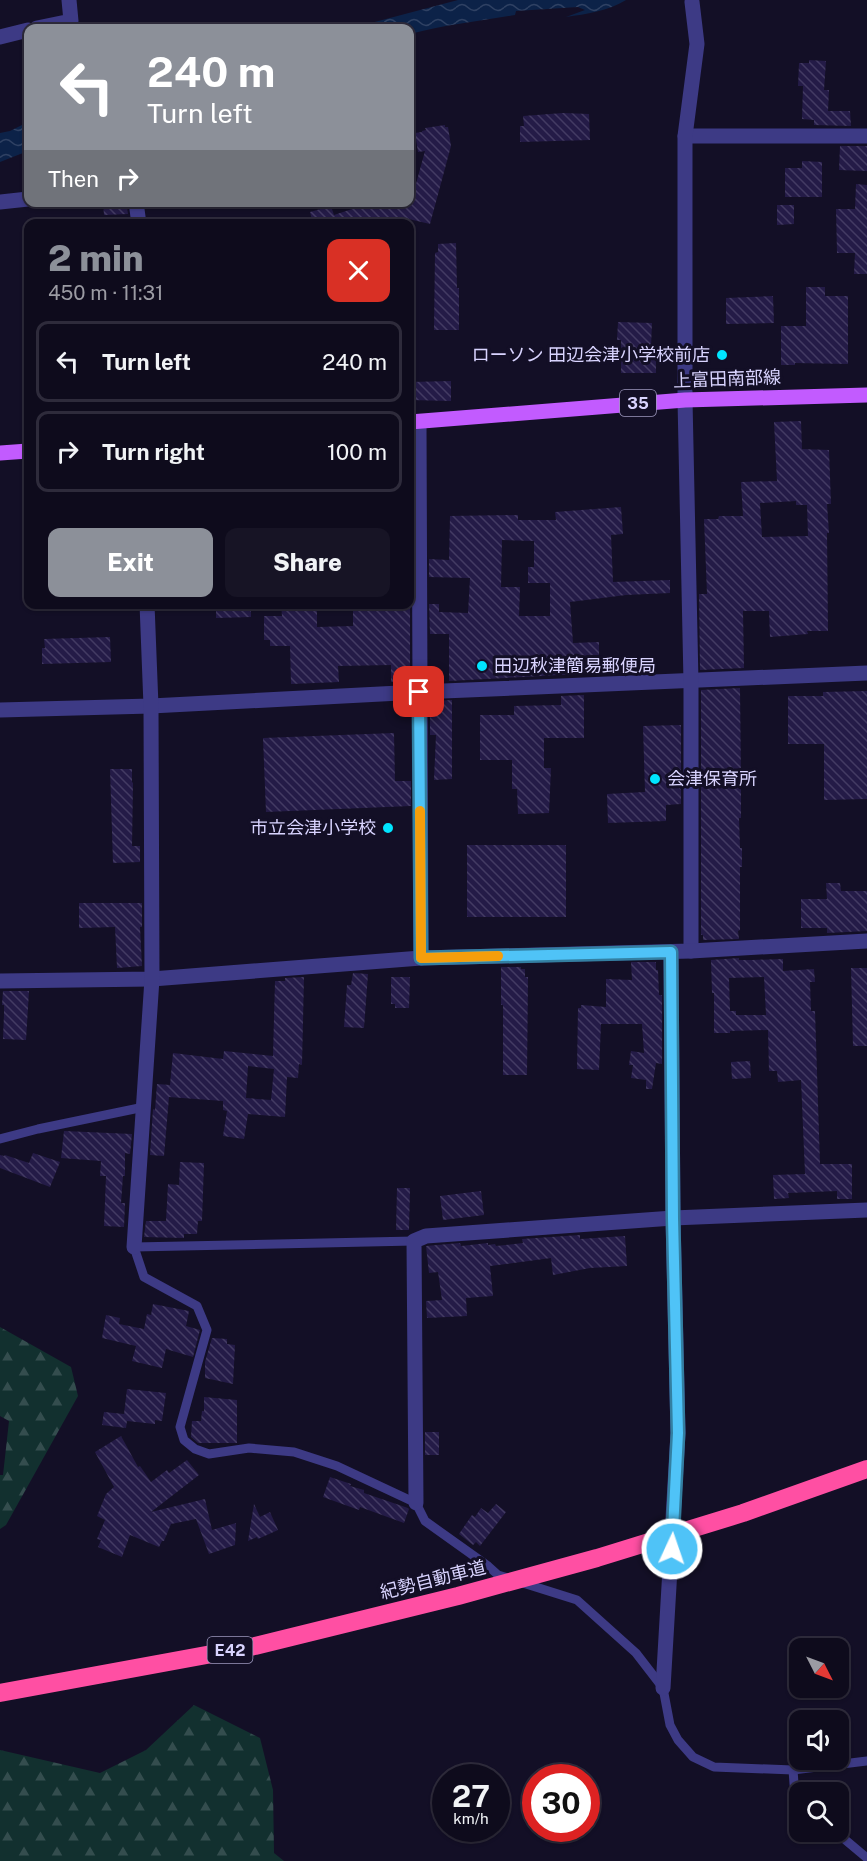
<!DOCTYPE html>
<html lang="en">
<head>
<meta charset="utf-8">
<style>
	:root { --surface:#0e0b1c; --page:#171425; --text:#f1f3f6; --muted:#9b9ba3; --line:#2e2b3b; --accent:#8c9099 }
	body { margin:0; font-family:"Public Sans","Noto Sans JP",sans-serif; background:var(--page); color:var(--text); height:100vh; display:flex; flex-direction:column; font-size:22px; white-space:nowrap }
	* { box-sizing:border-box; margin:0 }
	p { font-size:20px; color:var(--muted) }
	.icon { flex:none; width:33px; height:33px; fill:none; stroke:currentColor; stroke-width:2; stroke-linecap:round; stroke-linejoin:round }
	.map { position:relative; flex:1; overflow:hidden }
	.sheet { position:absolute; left:24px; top:219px; width:390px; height:390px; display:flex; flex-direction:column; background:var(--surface); border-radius:12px; box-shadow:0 2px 4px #0004,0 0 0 2px var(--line) }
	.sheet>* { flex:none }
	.hud { position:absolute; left:24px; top:24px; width:390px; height:183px; border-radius:12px; box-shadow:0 2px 4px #0004,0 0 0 2px var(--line); background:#8c9099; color:#fff; overflow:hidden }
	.needle { width:39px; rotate:132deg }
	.buttons { position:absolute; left:789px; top:1638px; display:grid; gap:12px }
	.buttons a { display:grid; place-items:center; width:60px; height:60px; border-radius:12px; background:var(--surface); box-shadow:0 2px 4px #0004,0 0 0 2px var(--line); font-size:30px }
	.speed { position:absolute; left:432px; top:1764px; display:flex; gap:12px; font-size:30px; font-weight:700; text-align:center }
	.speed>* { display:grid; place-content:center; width:78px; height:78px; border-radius:50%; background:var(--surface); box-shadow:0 2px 4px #0004,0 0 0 2px var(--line); line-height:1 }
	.speed small { font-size:15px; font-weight:400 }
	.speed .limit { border:9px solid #d22; background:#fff; color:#111 }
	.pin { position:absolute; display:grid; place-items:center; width:51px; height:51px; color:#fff; margin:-26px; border-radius:12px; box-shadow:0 3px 9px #0006 }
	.me { position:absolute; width:66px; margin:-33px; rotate:3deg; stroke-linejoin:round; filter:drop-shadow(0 0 4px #0008) }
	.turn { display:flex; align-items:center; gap:21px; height:126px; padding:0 24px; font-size:27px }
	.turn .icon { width:78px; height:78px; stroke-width:2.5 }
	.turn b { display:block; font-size:42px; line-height:51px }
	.then { display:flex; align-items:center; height:57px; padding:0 24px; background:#0003; gap:12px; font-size:22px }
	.round { display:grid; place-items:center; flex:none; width:63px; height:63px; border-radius:12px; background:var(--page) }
	.headline { display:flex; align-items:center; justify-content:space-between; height:102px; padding:0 24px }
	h1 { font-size:36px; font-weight:800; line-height:45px; color:var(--accent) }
	.cta { display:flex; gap:12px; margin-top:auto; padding:12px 24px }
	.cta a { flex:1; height:69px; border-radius:12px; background:var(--accent); color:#fff; font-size:24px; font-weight:800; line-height:69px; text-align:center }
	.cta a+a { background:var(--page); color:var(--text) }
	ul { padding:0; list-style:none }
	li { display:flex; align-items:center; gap:18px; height:81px; margin:0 12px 9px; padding:0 12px; border:3px solid var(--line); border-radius:12px }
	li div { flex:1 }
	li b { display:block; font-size:22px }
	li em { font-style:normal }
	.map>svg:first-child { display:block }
	.forest { fill:url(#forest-firs) }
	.water { fill:url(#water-waves) }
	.building { fill:url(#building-back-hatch); fill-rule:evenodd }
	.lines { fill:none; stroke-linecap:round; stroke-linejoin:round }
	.lane { stroke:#3d3a85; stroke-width:9 }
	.street { stroke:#3d3a85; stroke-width:15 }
	.primary { stroke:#c25bff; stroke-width:15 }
	.highway { stroke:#ff4fa3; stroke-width:18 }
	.route-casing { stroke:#337fa1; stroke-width:15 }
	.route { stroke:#4fc3f7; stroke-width:10 }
	.slow { stroke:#f59e0b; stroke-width:10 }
	.poi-dot { fill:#00e5ff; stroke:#130f26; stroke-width:2 }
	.labels { text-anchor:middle; stroke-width:6; stroke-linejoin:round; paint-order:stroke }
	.shield { fill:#130f26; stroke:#9e99be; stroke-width:1.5 }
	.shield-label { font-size:16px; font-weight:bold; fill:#d9d4ff }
	.poi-label { font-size:18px; fill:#d9d4ff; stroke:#130f26; text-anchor:end }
	.street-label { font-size:18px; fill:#d9d4ff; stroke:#130f26 }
</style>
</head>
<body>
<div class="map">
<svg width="867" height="1861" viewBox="0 0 867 1861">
	<defs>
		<pattern id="forest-firs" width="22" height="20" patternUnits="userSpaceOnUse" patternTransform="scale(1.5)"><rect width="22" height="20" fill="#12302f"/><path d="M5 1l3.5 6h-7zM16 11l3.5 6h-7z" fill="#344d4e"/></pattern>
		<pattern id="water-waves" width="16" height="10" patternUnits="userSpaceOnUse" patternTransform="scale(1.5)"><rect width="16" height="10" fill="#0c2248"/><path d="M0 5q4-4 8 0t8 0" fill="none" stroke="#2f4163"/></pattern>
		<pattern id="building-back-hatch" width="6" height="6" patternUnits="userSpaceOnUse" patternTransform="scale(1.5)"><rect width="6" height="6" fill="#241b47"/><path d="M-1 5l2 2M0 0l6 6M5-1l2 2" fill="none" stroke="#433b63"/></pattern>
	</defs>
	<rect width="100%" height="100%" fill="#130f26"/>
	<g class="forest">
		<path d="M0,1327l71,40 7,29 -72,129 -6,4v-54h3l6,-54 -9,-5z"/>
		<path d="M194,1705l66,33 13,52 1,63 10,8h-284v-111l100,23 46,-23z"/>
	</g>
	<g class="water">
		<path d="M458,0h168c-18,11 -40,14 -60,17l19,-7 -7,-3 -62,4 -1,4c-35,6 -71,10 -105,19v-6h-58z"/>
		<path d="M28,122v29l-28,11v-29l10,-2z"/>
	</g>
	<g class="building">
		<path d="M809,60l17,1 -2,29h5l-1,21h22l1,15 -37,-1v-5l-12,-1 1,-33h-5l1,-23h10z"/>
		<path d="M563,113l26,1 1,26 -70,2v-16h4l-1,-10z"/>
		<path d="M445,125v2h3l3,19 -21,78 -30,-7 -25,7h-62l-3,-12 21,-6 3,9 39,-13h38l14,-51 -7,1 -3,-19 7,-1v-1l4,-1 -1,-2z"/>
		<path d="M840,146h27v25l-28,-1z"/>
		<path d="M802,161l20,1v35h-37v-29h17z"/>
		<path d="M856,184l11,1v89h-13l1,-21h-18l-1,-44h19z"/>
		<path d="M103,202h23l2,12 -24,1z"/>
		<path d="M777,205h17v19l-17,1z"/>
		<path d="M456,243l1,45h2v42h-25l1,-77 3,-1v-8z"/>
		<path d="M806,287h19v9h23v68l-53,-1v2h-14v-39h25z"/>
		<path d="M773,296l1,27 -48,1v-26z"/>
		<path d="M618,322l34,1 -1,24h5v26h-35v-33h-4z"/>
		<path d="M451,381v20l-41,-1v-18z"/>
		<path d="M801,421l1,28 27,1 2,54h-4l2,29h-2l1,98h-21l1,3 -38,3 -1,-26h-26l1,57 -44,2 -1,-76h8l-3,-75h14l1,-3h24l-2,-34 36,-1 -3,-59zM796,501v4h11l1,31 -46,1 -2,-34z"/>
		<path d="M621,507l2,27 -12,1 2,47 57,-2v13l-44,2 -56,7 3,41 26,-1v31l-150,8v-47h-19l-1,-30h10v8l29,1 2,-35 -41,-1v-18l20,1 1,-44 68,-1v5h38l-1,-8zM502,540l32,1v26h-6v16h22v33h-31l1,-29h-19z"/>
		<path d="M216,604h35v13l-35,1z"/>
		<path d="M281,604h36v23l36,-1v-22h57v78h-19v-17l-53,1 1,16 -48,2 -1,-38h-20v-6h-6v-24h18z"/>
		<path d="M110,637l1,25 -69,2v-16h3l-1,-9z"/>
		<path d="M740,688l1,91v39h-2l1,30h2v19h-2v63l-2,1 1,8 -36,1v-5h-2v-245z"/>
		<path d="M867,691v108l-43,1v-56h-36v-48h35v-4z"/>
		<path d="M584,695v43h-40v30h7l-2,45 -31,1 -1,-25h-5v-29h-32v-45h34v-9l47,-1v-9z"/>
		<path d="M452,700v79l-18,1 2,-45h-6v-25h1v-9z"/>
		<path d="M681,725v79l-15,1v16l-58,2 -1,-29 38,-2 -2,-66z"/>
		<path d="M394,733l1,48h16v25l-145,6 -3,-74z"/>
		<path d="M110,769h22v13l1,1 -1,63h8v16l-27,1z"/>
		<rect x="467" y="845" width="99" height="72"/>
		<path d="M826,883h14l1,8h26v40l-40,2v-5h-26v-29h26z"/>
		<path d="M79,903h63v24h-2l2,39 -25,2 -2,-41 -36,1z"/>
		<path d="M739,958v2h13l31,-1v12l31,-2 1,13h-5l1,29h4l5,153h32v35h-15v-8l-49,2 1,5 -15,1 -1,-24 32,-1 -4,-94 -23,2 -1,-11h-8l-1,-41 -38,1v2h-16v-40h-2l-1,-33zM764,977l2,38h-30v-4h-6l-1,-33z"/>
		<path d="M631,962h25v8h2l1,25h3v69l-6,-1 -4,26h-6v-9l-15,-2 2,-13h-4l2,-14 13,2 -2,-29h-41l-2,46 -22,-1 1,-61h3v-3l25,2v-28l26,1z"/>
		<path d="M501,967h20v2h4v8h3l-1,98h-24v-70h-2z"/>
		<path d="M851,968h16v78h-14z"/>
		<path d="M353,973l15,1 -4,54 -20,-1 3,-42h4z"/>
		<path d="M304,977l-2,88 -3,-1 -1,14 -11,-1 -2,40 -37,-3 -4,25 -21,-3 4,-25 -4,-1v-9l-54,-4 -5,59 -14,-1 3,-46 2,1 2,-26 13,1 3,-32 50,6 1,-8 49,5 2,-75h10v-3zM248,1066l26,3 -3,31 -25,-2z"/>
		<path d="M391,977h19l-1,31h-14v-4h-4z"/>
		<path d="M3,991h26l-3,49 -23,-1 1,-25v-9h-2z"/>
		<path d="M750,1061l1,17 -19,1 -1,-17z"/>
		<path d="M64,1131l68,3 -2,20 -5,-1v23h-2l-2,27h4l-1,24 -20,-1 2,-50h-6l1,-15 -40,-3z"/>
		<path d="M33,1153l27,9 -10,25 -50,-19v-13l4,1 1,-1 24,8z"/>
		<path d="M180,1162l24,1 -2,58h-4l-1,13h-13v4l-40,-1 2,-16h20l2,-37 11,1z"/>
		<path d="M397,1188h13l-1,42h-13z"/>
		<path d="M481,1191l3,24 -41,5 -3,-24z"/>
		<path d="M580,1235v4l45,-3 2,30 -37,2 -37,7 -2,-17 -61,8 3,30 -27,2 1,18 -40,2 -1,-17 16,-1 -4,-28 -9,1 -3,-27 34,-3 1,3 27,-3v2l7,-1 1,2 27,-3 -1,-4z"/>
		<path d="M153,1304l36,7 -3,15 14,4 -7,27 -27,-8 -4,19 -30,-7 4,-15 -34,-8 4,-23 14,3 -1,6 25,5 3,-15 4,1z"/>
		<path d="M212,1338l15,1v5l8,1 -2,39 -28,-6v-16z"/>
		<path d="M127,1389l39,4 -4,28 -7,-1v4l-28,-3 -1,7 -24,-3 2,-13 20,2z"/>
		<path d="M204,1397l33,3v43h-39l-7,-6 1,-16h9l1,-10h2z"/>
		<rect x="425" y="1432" width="14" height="23"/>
		<path d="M121,1436l17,31 2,-1 11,16 16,-12 2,3 18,-13 12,15 -48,37 54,-13 7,31 24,-7 -1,22 -26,9 -13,-35 -25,5 -7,17h-2l-3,6 -29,-12 -8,22 -24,-10 3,-7 -4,-1 8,-19 -8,-4 9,-22 8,-7 -19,-35z"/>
		<path d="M330,1477l21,7 -1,2 14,4v3l44,15 1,1 -5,14 -44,-16 -1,3 -36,-13z"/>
		<path d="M254,1504l6,13 10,-5 8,18 -20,9 -1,-2 -9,4z"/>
		<path d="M496,1504l10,8 -26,34 -4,-4 -3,3 -14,-11 13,-19 3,2 6,-9 7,5z"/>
	</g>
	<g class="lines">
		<g class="lane">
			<path d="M0,1139l38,-10 106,-22"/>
			<path d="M414,1241l-280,6 10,30 53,29 10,24 -27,97 4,13 11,9 14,5 40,-6 45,4 43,14 79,37 9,18 63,45 10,9 79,25 59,53 27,35 7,37 8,15 15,17 21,10 79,3 74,-9"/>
			<path d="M793,1770l2,27 5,4"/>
			<path d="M836,1832l31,26"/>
		</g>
		<g class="street">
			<path d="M37,28l34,-7 -2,-21"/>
			<path d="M0,37l28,-7"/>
			<path d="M685,136h182"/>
			<path d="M0,202l28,-3"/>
			<path d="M136,202l3,22"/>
			<path d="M419,422l2,536"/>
			<path d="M0,710l151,-4 268,-14 448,-19"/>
			<path d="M691,951v-269l-6,-282v-264l12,-92 -5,-42"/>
			<path d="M0,981l152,-2 269,-21 270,-7 176,-10"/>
			<path d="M134,1247l18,-268 -1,-273 -4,-102"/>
			<path d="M416,1503l-2,-262 12,-5 247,-18 194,-8"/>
			<path d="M663,1688l15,-255 -5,-215 -2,-266"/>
		</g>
		<g class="primary">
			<path d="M410,422l275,-22 182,-5"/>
			<path d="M0,453l28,-2"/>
		</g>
		<path class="highway" d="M0,1693l255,-47 203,-50 139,-38 146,-45 124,-44"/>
	</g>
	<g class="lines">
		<g class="route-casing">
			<path id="route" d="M419,692l2,266 250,-6 2,266 5,215 -6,116"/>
		</g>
		<use href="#route" class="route"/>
		<path class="slow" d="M420,811l1,147 77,-2"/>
	</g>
	<g class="poi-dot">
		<circle cx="722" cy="355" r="6"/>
		<circle cx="482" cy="666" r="6"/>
		<circle cx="655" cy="779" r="6"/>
		<circle cx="388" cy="828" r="6"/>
	</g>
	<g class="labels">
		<g class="shield">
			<rect x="620" y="390" width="36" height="26" rx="4.5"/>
			<rect x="207.5" y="1637" width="45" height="26" rx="4.5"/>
		</g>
		<g class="shield-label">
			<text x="638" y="409">35</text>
			<text x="230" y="1656">E42</text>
		</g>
		<g class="poi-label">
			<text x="710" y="361">ローソン 田辺会津小学校前店</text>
			<text x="494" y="672" text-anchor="start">田辺秋津簡易郵便局</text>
			<text x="667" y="785" text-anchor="start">会津保育所</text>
			<text x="376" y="834">市立会津小学校</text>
		</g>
		<g class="street-label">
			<text transform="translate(727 379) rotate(-2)" y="6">上富田南部線</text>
			<text transform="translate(433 1580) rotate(-14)" y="6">紀勢自動車道</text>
		</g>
	</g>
</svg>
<div class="buttons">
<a><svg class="needle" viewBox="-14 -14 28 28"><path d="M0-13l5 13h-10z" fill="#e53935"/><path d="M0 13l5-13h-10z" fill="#9b9ba3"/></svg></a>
<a><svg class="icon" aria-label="sound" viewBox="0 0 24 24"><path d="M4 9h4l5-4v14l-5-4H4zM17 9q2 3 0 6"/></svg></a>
<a><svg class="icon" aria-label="search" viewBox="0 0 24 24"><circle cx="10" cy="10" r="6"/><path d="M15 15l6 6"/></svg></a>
</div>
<div class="speed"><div>27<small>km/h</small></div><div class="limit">30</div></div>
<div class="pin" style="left:419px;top:692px;background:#d93025"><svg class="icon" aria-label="arrive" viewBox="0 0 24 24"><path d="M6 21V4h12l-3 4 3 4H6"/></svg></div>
<svg class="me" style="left:672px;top:1549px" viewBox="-20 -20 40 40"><circle r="17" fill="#4fc3f7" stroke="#fff" stroke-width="3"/><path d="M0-11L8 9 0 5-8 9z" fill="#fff"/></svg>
<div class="hud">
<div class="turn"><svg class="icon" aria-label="left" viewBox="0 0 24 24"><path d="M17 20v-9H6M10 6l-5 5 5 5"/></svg><div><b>240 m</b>Turn left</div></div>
<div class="then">Then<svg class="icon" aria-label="right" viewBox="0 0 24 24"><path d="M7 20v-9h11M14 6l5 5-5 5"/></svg></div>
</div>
<section class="sheet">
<div class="headline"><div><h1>2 min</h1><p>450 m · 11:31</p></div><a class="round" style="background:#d93025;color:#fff"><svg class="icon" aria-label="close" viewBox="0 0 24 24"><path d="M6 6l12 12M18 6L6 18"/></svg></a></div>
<ul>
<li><svg class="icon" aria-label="left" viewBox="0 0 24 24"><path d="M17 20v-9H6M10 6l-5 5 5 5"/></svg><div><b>Turn left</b></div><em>240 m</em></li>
<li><svg class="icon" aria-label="right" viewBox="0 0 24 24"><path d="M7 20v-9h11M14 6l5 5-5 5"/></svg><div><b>Turn right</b></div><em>100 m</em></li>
</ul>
<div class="cta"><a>Exit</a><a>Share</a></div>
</section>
</div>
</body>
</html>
